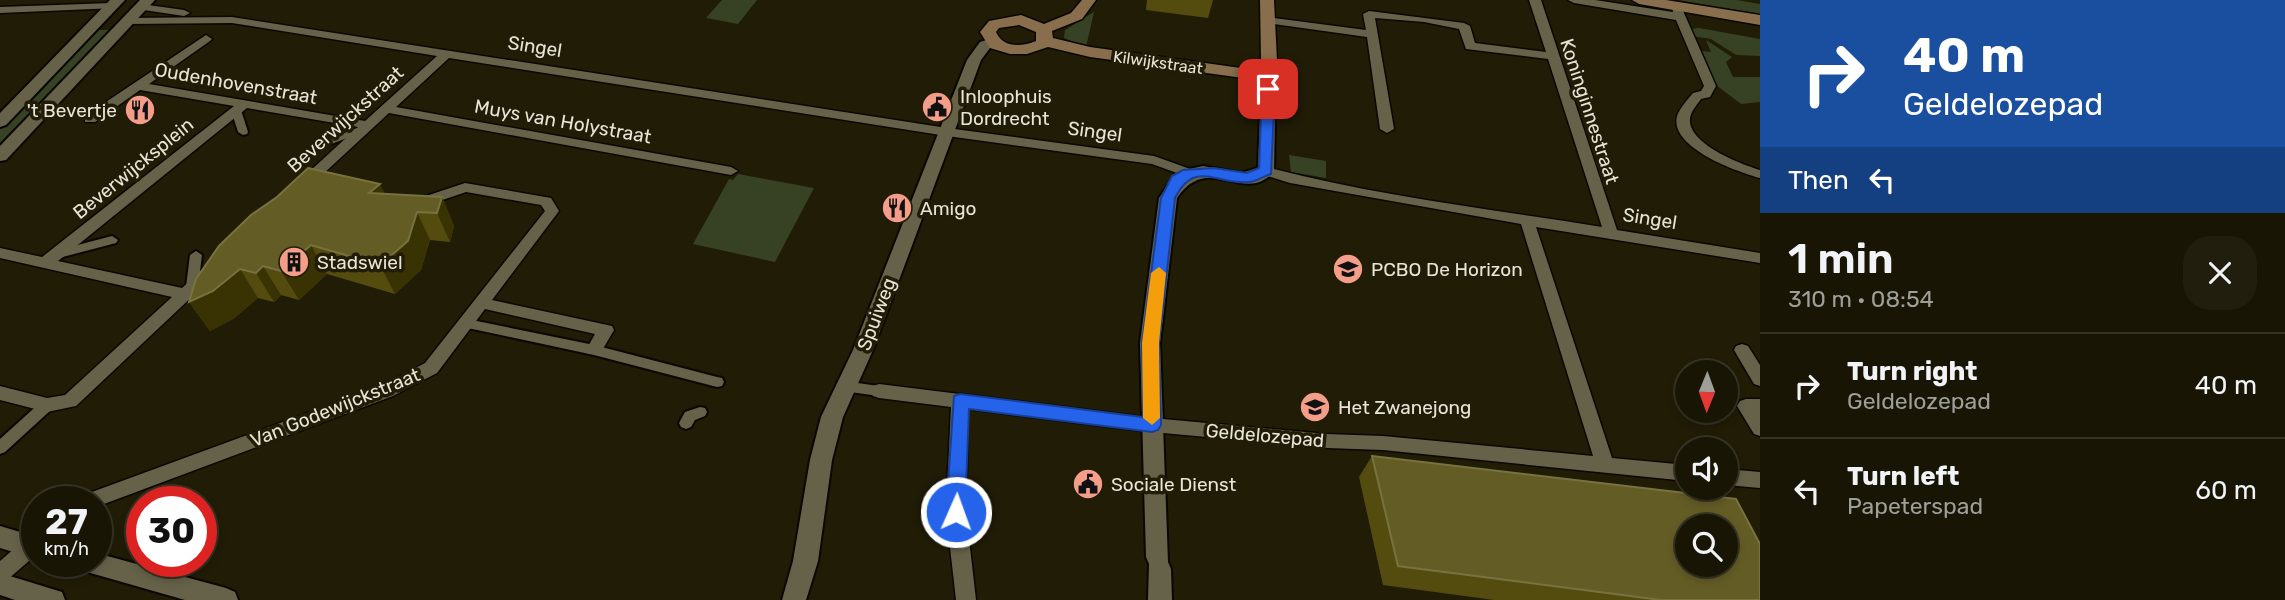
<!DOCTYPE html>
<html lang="en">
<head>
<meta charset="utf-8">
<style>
	:root { --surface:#181504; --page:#211e0e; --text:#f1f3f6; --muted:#9f9f9a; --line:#363426 }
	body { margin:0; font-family:Rubik,sans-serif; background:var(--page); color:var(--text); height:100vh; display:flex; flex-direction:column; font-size:26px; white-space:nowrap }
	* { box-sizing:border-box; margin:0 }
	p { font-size:23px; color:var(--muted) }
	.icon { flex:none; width:38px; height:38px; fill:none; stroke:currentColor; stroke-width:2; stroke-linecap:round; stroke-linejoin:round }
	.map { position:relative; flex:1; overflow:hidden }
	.sheet { display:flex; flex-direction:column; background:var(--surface); width:525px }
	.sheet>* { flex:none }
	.top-card { background:#1a4fa0; color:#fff; overflow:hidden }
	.needle { width:46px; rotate:181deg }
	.controls { position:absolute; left:1675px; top:360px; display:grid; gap:14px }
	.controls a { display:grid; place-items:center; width:63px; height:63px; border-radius:50%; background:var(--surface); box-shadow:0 4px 10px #0003,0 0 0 2px var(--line); font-size:35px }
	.speed { position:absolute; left:21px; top:486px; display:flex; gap:14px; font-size:35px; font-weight:700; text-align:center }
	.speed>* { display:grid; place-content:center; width:91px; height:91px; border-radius:50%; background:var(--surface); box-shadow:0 4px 10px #0003,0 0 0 2px var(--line); line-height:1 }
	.speed small { font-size:18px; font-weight:400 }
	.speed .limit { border:10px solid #d22; background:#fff; color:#111 }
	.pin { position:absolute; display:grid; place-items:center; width:60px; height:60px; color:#fff; margin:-30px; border-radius:14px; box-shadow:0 4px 10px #0006 }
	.me { position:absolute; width:77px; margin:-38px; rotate:2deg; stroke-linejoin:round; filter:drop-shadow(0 0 5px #0008) }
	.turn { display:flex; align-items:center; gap:24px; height:147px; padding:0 28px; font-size:32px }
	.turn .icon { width:91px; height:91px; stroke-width:2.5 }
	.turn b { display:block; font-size:49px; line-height:60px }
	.then { display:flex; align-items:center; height:66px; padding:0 28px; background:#0003; gap:14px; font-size:26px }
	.round { display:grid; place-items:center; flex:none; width:74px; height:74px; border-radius:28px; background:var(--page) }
	.summary { display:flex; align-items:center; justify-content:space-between; height:119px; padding:0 28px }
	h1 { font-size:42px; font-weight:600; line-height:52px }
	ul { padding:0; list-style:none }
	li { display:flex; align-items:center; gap:21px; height:105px; padding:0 28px; border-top:2px solid var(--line) }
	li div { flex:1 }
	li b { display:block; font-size:26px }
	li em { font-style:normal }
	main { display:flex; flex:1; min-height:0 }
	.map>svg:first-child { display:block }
	.green { fill:#374224 }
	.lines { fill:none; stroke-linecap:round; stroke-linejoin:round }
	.pedestrian-casing { stroke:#0a0700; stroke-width:4 }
	.minor-casing { stroke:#0a0700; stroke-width:3 }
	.tertiary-casing { stroke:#0a0700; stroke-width:4 }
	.secondary-casing { stroke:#0a0700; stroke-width:3 }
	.pedestrian { fill:#66624a; fill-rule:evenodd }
	.minor { fill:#66624a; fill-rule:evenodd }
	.tertiary { fill:#66624a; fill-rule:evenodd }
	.secondary { fill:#886e4c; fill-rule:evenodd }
	.wall { fill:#544c0f }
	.shaded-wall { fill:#393202 }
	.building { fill:#645c25; stroke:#787240; stroke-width:2; fill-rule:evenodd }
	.route { fill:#2563eb; stroke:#184099; stroke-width:2 }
	.slow { fill:#f59e0b }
	.labels { text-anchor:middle; stroke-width:7; stroke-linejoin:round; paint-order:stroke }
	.far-street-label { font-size:16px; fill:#e7e5d7; stroke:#201c06 }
	.street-label { font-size:19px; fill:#e7e5d7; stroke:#201c06 }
	.poi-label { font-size:19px; fill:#e7e5d7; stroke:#201c06; text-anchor:start }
</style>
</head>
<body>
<main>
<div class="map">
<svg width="1760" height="600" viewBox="0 0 1760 600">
	<rect width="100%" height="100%" fill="#201c06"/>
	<g class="green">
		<path d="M722,0h35l-19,24 -32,-6z"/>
		<path d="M1678,0h59l23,4v10z"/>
		<path d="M1094,12l-8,35 -22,-9 1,-8z"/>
		<path d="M1699,28l61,11v17l-24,-1 -25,-16 -19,-3v-7z"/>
		<path d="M92,30h23l-115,122v-23l92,-93 -3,-3z"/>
		<path d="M1706,40l26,17 -6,5 7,15h27v25l-19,2 -29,-22 -11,-31 10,1z"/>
		<path d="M1289,155l37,6v17l-35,-6z"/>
		<path d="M738,174l76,14 -39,74 -82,-18 36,-65 4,1z"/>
	</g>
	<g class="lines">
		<g class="pedestrian-casing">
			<g id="pedestrian">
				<path d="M236,107l5,3 7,22 -1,2 -4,1 -5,-3 -7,-22z"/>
				<path d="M362,126l5,3 -1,2 -48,18 -4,1 -5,-3z"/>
				<path d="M112,236l6,4 -2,3 -61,16 -6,-4 2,-3z"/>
				<path d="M196,251l6,4 -4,32 -6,4 -6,-4 4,-32z"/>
				<path d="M467,319l127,26 123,32 5,1 2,4 -2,4 -5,1 -123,-32 -131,-28 -2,-3 2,-3z"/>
				<path d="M843,381l36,5 5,1 2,4 -2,4 -5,1 -36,-5 -5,-1 -2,-4 2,-4z"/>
				<path d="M47,400l5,1 2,4 -2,4 -47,43 -5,2v-15l42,-38z"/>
				<path d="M700,407l5,1 2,4 -2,4 -10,4 -4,7 -5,2 -5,-2 -2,-4 6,-11z"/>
			</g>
		</g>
		<g class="minor-casing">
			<g id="minor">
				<path d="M1529,0h12l76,230 143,23v10l-224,-36 76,231 75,7v16l-304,-31 -56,-2 -175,-16 -184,-23 -2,103 10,88h-20l-10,-88 5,-105 -72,-9 -6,-2 -3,-5 3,-5 6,-2 273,34 175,16 56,2 210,20 -72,-232 -231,-41 -29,-9 -2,-3 7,-4c110,29 224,42 336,60l-54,-168 -82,-10 -7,-20 -35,-7 -49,-4 19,111 -7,4 -7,-4 -13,-92 -100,-14 -6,-3 6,-3 99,13 -3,-16 6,-3 95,12 6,3 5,17 71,9z"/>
				<path d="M1568,0h27l78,12 -1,-8h8l36,82 -6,11 -9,2c-4,6 -10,12 -11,19 -3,26 51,46 70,52v8c-22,-6 -91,-30 -83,-62 3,-8 10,-16 16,-23l8,-2 3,-5 -28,-66 -102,-17z"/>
				<path d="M112,3l4,1v4l-116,5v-6z"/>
				<path d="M141,4l43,6 6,3 -6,3 -47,-7v-4z"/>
				<path d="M232,17l715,111 207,28 39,14 2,3 -7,4 -36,-13 -205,-28 -498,-78 -53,49 335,60 7,4 -7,4 -342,-62 -80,74h-10l-2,-3 2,-3 59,-54 -111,-19 -189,153 124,27 23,-21h10l3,4 -3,4 -139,131 -29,6 -47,-12v-14l47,12 18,-3 107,-98 -172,-39v-10l42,9 192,-151 -94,-16 -45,32h-10v-6l121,-81 6,4 -2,2 -61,43 216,37 72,-65 -205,-33 -105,1 -6,-3 6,-3z"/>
				<path d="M465,183l86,15 8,13 -67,89 120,26 2,4 -14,24h-12l-2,-4 9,-16 -110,-25 -48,64 -44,23 -297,111v-5h-17l2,-6 300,-110 44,-23 120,-152 -4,-6 -75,-13 -41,14 -7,-5 2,-3z"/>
				<path d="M1742,344l6,2 12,19v21l-6,-2 -20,-34 2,-4z"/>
				<path d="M1746,399h14v37l-6,-2 -17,-28 3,-5z"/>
				<path d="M1726,469l34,3v16l-34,-3z"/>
				<path d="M37,532v22l-30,26 -7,3v-22l30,-26z"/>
			</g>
		</g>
		<g class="tertiary-casing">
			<g id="tertiary">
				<path d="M110,0h15l-119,125 -6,2v-14z"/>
				<path d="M140,0h15l-149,160 -6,1v-15z"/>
				<path d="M993,38l7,4 -10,6 -9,12 -108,290 -30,67 -11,43 -14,101 -12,39h-24l11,-39 17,-101 11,-43 32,-67 114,-290 13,-18z"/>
				<path d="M1269,57l7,4 -2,110c-29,36 -65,-21 -97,27l-17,145 8,219 3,7 1,31h-24l1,-36 -3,-7 -6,-214 19,-145 14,-20 12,-8 18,-4 38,7 17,-5 4,-107z"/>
				<path d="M0,526l37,11v22l-37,-11z"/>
				<path d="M96,553l130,35 9,4 3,8h-53l-105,-30 -3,-8h19z"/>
				<path d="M0,573l62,19 3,8h-50l-15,-5z"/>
			</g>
		</g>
		<g class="secondary-casing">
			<g id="secondary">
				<path d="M1082,0h14l-14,19 -30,12 1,7 37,9 151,21 20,-9 -1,-59h14l3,61 -34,17 -153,-21 -42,-10 -21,7h-17l-20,-6 -10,-16 9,-11 32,-6 23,9 27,-11zM1019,25l17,7v9c-15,6 -33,7 -40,-9l3,-4z"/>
				<path d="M1632,0h34l94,15v10l-121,-21z"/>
			</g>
		</g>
		<use href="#pedestrian" class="pedestrian"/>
		<use href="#minor" class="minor"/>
		<use href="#tertiary" class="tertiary"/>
		<use href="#secondary" class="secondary"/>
	</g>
	<g class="wall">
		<path d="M1147,0h66l-5,18 -62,-8z"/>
		<path d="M385,194l57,3 12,29 -4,16 -20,-2 -9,30 -26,24 -68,-20 -28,26 -18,-5 -7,7 -16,-4 -25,21 -23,12 -21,-29 88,-105z"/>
		<path d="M1372,456l388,144h-266l-111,-15 -24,-108z"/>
	</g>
	<g class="shaded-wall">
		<path d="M380,184l14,28 -25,-19z"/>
		<path d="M442,197l12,29 -4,16 -13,-29z"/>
		<path d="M417,212l13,28 -9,30 -26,24 -15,-29z"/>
		<path d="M311,245l16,29 -28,26 -18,-29z"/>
		<path d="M263,266l18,29 -7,7 -18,-29z"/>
		<path d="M240,269l18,29 -25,21 -23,12 -21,-29z"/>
	</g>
	<g class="building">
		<path d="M308,168l72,16 -11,9 73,4 -5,16 -20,-1 -9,29 -28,24 -69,-20 -30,26 -18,-5 -7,7 -16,-4 -27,22 -24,11 7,-23 23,-33 32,-31 26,-18z"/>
		<path d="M1372,456l364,43 24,45v56h-99l-263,-34zM1687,527h39v38h-39z"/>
	</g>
	<path class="route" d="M1268,85l7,4 -4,85c-7,2 -14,7 -21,8 -32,4 -55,-24 -75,16l-16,145 2,82 -3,5 -6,2 -183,-23 -4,103 -2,6 -7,2 -7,-2 -3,-6 8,-116 6,-2 183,23 -1,-74 19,-145 11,-22 11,-6 31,-2 33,5 12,-5 3,-79z"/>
	<path class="slow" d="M1159,267l7,6 -7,70 1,75 -8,7 -9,-7 -1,-75 9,-70z"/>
	<defs>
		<g id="civic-disc" transform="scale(1.575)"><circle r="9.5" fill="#f49e89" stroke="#201c06"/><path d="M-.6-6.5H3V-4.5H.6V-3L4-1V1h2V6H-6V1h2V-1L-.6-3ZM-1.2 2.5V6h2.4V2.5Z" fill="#111"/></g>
		<g id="restaurant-disc" transform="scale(1.575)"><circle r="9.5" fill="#f49e89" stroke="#201c06"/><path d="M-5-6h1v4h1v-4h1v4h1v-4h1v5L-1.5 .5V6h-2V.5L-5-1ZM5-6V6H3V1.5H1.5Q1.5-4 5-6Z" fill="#111"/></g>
		<g id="building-disc" transform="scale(1.575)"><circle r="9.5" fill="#f49e89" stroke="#201c06"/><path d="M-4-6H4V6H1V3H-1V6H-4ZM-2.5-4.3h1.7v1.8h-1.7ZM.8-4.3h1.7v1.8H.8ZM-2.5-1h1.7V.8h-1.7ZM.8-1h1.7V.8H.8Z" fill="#111"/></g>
		<g id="school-disc" transform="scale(1.575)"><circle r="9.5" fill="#f49e89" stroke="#201c06"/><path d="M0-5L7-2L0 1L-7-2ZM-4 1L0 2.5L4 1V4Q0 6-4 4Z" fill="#111"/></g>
	</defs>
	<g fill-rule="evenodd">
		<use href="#civic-disc" x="937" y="107"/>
		<use href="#restaurant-disc" x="140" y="110"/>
		<use href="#restaurant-disc" x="897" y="208"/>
		<use href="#building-disc" x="294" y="262"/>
		<use href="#school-disc" x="1348" y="269"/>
		<use href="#school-disc" x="1315" y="407"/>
		<use href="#civic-disc" x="1088" y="484"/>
	</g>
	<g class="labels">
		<g class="far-street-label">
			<text transform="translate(1158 62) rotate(8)" y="6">Kilwijkstraat</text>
		</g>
		<g class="street-label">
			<text transform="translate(535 46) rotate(9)" y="7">Singel</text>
			<text transform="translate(236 83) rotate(10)" y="7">Oudenhovenstraat</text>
			<text transform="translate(1590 111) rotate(72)" y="7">Koninginnestraat</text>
			<text transform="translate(345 119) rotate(-42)" y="7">Beverwijckstraat</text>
			<text transform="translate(563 121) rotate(10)" y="7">Muys van Holystraat</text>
			<text transform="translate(1095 131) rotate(8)" y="7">Singel</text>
			<text transform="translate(133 168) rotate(-39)" y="7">Beverwijcksplein</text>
			<text transform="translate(1650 218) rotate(9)" y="7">Singel</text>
			<text transform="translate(876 314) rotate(-69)" y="7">Spuiweg</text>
			<text transform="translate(335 407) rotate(-22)" y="7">Van Godewijckstraat</text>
			<text transform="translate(1265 435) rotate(5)" y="7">Geldelozepad</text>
		</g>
		<g class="poi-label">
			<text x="960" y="103">Inloophuis<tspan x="960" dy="22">Dordrecht</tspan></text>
			<text x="117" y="117" text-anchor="end">'t Bevertje</text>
			<text x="920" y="215">Amigo</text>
			<text x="317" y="269">Stadswiel</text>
			<text x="1371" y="276">PCBO De Horizon</text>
			<text x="1338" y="414">Het Zwanejong</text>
			<text x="1111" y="491">Sociale Dienst</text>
		</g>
	</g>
</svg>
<div class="controls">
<a><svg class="needle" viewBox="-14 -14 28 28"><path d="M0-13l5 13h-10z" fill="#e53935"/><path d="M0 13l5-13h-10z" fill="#9f9f9a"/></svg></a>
<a><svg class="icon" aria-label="sound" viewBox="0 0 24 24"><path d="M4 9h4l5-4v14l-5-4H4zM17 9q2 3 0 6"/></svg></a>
<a><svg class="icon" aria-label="search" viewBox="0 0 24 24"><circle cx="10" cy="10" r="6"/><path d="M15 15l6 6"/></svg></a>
</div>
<div class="speed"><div>27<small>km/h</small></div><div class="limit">30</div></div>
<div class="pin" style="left:1268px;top:89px;background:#d93025"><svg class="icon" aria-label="arrive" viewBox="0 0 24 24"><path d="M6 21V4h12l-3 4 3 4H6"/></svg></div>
<svg class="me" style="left:956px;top:512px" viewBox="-20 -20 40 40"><circle r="17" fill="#2563eb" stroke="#fff" stroke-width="3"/><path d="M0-11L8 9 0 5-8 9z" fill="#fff"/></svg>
</div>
<section class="sheet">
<div class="top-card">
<div class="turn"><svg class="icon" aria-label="right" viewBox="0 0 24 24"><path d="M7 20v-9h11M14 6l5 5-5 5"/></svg><div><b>40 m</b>Geldelozepad</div></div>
<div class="then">Then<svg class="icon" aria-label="left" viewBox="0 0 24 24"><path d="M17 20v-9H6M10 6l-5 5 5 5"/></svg></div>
</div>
<div class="summary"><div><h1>1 min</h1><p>310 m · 08:54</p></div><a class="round"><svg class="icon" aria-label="close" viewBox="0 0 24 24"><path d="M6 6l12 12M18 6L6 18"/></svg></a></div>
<ul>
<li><svg class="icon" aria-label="right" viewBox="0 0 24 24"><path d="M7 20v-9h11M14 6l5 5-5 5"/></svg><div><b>Turn right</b><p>Geldelozepad</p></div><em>40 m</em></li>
<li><svg class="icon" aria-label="left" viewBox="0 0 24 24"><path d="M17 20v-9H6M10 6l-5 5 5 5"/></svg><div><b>Turn left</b><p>Papeterspad</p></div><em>60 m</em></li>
</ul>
</section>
</main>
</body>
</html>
